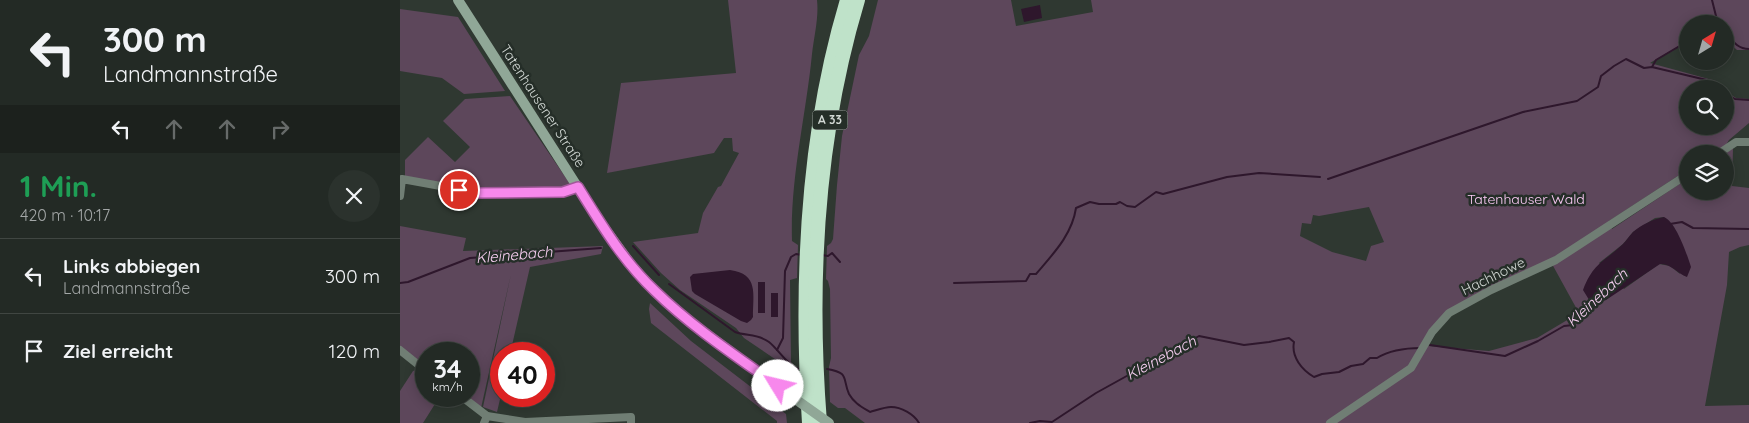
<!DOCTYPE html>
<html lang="de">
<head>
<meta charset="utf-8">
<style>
	:root { --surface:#232a25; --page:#2b322d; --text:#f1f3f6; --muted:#a3a7a7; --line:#404642 }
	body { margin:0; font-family:Quicksand,sans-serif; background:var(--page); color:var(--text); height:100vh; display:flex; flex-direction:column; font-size:19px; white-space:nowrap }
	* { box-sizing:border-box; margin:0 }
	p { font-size:16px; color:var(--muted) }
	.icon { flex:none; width:28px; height:28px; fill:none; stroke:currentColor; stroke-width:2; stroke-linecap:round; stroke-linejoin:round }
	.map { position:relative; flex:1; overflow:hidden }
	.sheet { display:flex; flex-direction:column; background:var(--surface); width:400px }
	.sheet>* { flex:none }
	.top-card { background:#232a25; color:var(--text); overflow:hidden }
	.needle { width:32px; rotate:37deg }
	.fabs { position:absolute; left:1279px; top:15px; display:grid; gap:10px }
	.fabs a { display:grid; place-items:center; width:55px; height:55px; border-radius:50%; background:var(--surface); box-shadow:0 2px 12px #0003,0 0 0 1px var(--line); font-size:25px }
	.speed { position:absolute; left:15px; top:342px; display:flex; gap:10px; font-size:25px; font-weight:700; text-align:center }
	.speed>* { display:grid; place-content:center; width:65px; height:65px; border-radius:50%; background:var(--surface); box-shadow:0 2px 12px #0003,0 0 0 1px var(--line); line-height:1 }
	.speed small { font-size:12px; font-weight:400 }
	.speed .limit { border:8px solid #d22; background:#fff; color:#111 }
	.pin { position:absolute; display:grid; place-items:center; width:42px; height:42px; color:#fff; margin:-21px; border:2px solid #fff; border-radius:50%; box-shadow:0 1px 5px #0007 }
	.me { position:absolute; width:55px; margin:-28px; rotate:306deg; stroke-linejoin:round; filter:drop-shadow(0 0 4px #0008) }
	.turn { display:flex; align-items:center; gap:18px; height:105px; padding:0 20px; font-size:22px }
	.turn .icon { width:65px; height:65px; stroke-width:2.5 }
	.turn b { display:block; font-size:35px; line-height:42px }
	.lanes { display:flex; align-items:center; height:48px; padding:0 20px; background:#0003; justify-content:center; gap:25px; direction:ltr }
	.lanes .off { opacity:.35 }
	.round { display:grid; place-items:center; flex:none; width:52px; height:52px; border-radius:26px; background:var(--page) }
	.headline { display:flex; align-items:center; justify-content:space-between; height:85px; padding:0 20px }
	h1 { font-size:30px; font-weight:800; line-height:38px; color:#1e9e55 }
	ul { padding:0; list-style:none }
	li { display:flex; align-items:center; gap:15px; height:75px; padding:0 20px; border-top:1px solid var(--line) }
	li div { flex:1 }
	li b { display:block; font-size:19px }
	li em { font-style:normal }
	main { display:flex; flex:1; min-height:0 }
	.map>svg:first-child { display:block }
	.green { fill:#5d475b; fill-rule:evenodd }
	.water { fill:#2e172c }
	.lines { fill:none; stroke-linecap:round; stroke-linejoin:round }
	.stream { stroke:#2e172c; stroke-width:2 }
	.street { stroke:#707e74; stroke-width:8 }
	.secondary { stroke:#90a797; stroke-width:10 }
	.highway { stroke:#bfe2c9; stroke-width:14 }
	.secondary-bridge { stroke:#90a797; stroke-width:10 }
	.route-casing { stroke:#a15899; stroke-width:12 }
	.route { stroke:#f788ec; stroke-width:9 }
	.labels { text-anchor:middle; stroke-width:5; stroke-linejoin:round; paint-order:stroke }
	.shield { fill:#252e28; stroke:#9ea5a0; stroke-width:1 }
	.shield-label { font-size:12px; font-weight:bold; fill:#d2d8d4 }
	.street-label { font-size:14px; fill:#d2d8d4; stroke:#252e28 }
	.park-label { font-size:14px; fill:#feccf8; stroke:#252e28 }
	.water-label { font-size:15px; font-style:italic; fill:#fad1f4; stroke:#252e28 }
</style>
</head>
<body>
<main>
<section class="sheet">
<div class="top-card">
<div class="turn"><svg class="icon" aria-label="left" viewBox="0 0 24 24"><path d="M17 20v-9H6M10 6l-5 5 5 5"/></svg><div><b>300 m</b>Landmannstraße</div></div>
<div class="lanes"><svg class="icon" aria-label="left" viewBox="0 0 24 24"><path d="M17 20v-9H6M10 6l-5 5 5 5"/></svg><svg class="icon off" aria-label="ahead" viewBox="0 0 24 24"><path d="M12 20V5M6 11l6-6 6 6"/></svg><svg class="icon off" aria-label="ahead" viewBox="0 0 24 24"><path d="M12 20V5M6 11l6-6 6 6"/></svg><svg class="icon off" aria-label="right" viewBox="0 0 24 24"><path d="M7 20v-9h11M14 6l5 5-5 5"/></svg></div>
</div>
<div class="headline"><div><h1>1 Min.</h1><p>420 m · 10:17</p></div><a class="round"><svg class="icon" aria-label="close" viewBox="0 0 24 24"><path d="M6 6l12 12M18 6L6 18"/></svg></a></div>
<ul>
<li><svg class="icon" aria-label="left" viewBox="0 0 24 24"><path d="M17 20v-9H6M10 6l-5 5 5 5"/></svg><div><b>Links abbiegen</b><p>Landmannstraße</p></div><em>300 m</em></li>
<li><svg class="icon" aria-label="arrive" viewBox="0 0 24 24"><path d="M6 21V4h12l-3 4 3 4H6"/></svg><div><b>Ziel erreicht</b></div><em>120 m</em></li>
</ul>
</section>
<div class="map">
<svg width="1349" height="423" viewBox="0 0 1349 423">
	<rect width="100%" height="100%" fill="#2f3831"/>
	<g class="green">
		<path d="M328,0h89c2,17 -3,36 -5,54 -6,62 -22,124 -20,187l6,4 -1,33 -7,2 1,82 2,3 1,7 -50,-34 -8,-10 -56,-38 -19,-17 -28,-31 65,-9 5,-20 15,-26 3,-1 18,-33 -6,-2 -1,-13h-8l-10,15 -107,20 14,-90 115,-10z"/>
		<path d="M478,0h133l5,26 77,-14 -2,-12h658v50h-12l-12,-11v-15h-37l-1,17 -37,22 66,18 7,8h-35v37h37v-35l11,7 13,1v24l-20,17 -3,5 -13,9h-25l-1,16 -78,51 3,8 75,-50 1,12h37v-37l8,-6 -1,38 17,2v57l-9,2 -11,5 -2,33 -22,121 44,-1v18h-884l-20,-15h-7l-8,-6 -1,-35 2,-9 -1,-69 -2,-8 -2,-2 1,-33 4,-3 2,-4 4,-54 5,-49 17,-81 10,-19zM969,207l15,35 -13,4 -5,15 -34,-9 -32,-16 2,-13 9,1 2,-9 6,1zM1264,217l16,57 -10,-8 -11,-2 -35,25 -25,-26 24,-19 10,-12 22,-14zM1152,264l27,49 -42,25 -48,13 -61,-5 9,-15 14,-16 41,-22z"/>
		<path d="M0,9l58,8 47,74 -41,3 -22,-16 -42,-7z"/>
		<path d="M110,96l60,88 -4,6 -87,1 -74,-15v-16l23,-23 27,25 15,-15 -27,-26 22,-22z"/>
		<path d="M0,226l66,12 -3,13 140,-5 -2,8 -71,13 -20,87h-9v41l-4,17 -14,-5 28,-133 -30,134 -16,-12h4v-42h-43v13l-26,-20z"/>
		<path d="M250,303l41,38 95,73 1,9h-10v-2l-126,-98 -2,-14z"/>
		<path d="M20,369l6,5v22h14l-17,27h-23v-32l13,-20z"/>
	</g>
	<g class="water">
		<path d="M640,5l2,13 -18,4 -3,-13z"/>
		<path d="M1264,217c12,5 23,37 27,50l-4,10c-10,-4 -17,-14 -27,-13l-54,36 -15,3 -8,-13c11,-28 20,-27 40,-46 3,-3 6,-8 10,-12 8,-7 20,-13 31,-15z"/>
		<path d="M330,270c29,4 23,24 23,47l-2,3 -4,3 -6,-2 -46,-27 -3,-3 -2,-14 3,-3z"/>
		<rect x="358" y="282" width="7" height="31"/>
		<rect x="371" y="293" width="7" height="24"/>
	</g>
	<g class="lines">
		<g class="stream">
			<path d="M1312,0l6,24"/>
			<path d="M1325,32c7,8 12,17 24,17"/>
			<path d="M1252,67l4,-7 32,-19"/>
			<path d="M1325,93l10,6 14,1"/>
			<path d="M928,179l195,-67 54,-11 21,-14 3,-11 13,-10 12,-7 18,9 8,-1 63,15 6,7"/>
			<path d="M1270,224l12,-2 11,6 56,1"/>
			<path d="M233,246l26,29"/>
			<path d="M422,255l6,1 4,-3 8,9"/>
			<path d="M0,283l8,-1 62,-24 131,-10"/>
			<path d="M554,283l72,-2 4,-7h6c17,-20 36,-39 40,-66l14,-6 9,2h17l4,-2 7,4 8,1 21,-15 7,2 64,-17 32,-4 61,4"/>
			<path d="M269,284l66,48c11,4 24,2 34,10 10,8 17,22 29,27"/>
			<path d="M1030,345l75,11 33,-15 26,-15 9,-1 18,-23"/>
			<path d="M377,350l6,-12 2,-67 6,-14 5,-3 6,1"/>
			<path d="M427,369c23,4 15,9 22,25 5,9 13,13 21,18 7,-2 15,-5 21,-5 10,0 23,7 28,16"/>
			<path d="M630,423l10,-2 12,1 44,-29 103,-57 45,9 25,-3 20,-4 5,4c-3,15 8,28 20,35l8,-3 17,-2 12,-6 12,-2 7,-6h7c13,-8 28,-10 44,-10"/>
		</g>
		<g class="street">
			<path d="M1318,154l18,-12h13"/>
			<path d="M0,196l2,-17 77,14 84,-1 15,-5"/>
			<path d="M0,350l26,21"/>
			<path d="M61,396l26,20 -3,7"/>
			<path d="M87,416l38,6 106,-5v6"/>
			<path d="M930,423l81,-55 21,-36 17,-19 42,-23 65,-30 132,-86"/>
		</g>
		<path class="secondary" d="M58,0l140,219 34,47 22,24 35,31 102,75"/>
		<g class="highway">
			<path d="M409,423c-9,-141 -3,-287 38,-423"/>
			<path d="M420,423c-11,-141 -3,-287 38,-423"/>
		</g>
		<path class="secondary-bridge" d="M391,396l38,27"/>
	</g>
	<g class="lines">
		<g class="route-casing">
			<path id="route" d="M59,190l20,3 84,-1 15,-5c23,37 45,74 77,104 37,36 81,65 123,95"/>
		</g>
		<use href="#route" class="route"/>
	</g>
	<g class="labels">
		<rect class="shield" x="412.5" y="110.5" width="35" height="19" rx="4"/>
		<g class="shield-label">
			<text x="430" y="124">A 33</text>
		</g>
		<g class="street-label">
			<text transform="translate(143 106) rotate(57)" y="5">Tatenhausener Straße</text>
			<text transform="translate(1093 276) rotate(-26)" y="5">Hachhowe</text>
		</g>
		<g class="park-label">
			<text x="1126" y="204">Tatenhauser Wald</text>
		</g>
		<g class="water-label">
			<text transform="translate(114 255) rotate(-5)" y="5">Kleinebach</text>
			<text transform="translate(1197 298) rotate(-43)" y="5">Kleinebach</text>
			<text transform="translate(761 358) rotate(-28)" y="5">Kleinebach</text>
		</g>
	</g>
</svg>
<div class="fabs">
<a><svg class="needle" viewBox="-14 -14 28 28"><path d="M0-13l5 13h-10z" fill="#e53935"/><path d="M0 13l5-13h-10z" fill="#a3a7a7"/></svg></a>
<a><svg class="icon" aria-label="search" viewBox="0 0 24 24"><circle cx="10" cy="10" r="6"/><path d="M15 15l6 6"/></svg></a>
<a><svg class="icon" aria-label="layers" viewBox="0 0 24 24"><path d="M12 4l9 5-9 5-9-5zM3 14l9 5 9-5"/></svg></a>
</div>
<div class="speed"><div>34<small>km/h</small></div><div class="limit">40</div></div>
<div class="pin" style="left:59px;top:190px;background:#d93025"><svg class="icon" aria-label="arrive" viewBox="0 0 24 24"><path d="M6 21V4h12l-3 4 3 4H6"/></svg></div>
<svg class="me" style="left:378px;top:386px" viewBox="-20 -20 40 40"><circle r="19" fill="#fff"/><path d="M0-13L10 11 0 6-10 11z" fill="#f788ec"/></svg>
</div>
</main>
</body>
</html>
